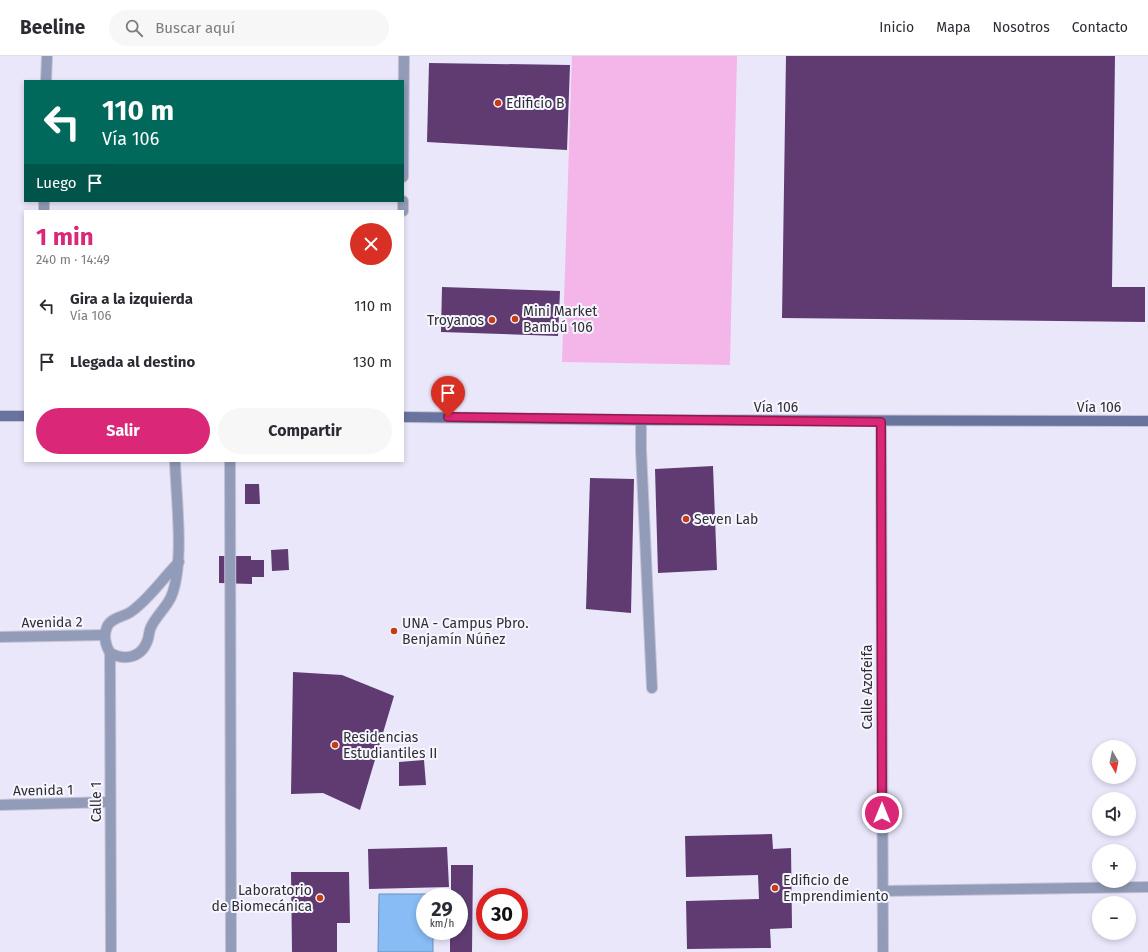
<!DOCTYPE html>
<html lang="es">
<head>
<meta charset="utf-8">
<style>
	:root { --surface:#fff; --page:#f7f7f7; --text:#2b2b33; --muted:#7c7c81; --line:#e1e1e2; --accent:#db2777 }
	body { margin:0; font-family:"Fira Sans",sans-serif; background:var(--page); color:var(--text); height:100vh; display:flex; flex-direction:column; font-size:15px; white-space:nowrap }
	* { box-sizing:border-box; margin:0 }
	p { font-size:13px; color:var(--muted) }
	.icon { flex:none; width:22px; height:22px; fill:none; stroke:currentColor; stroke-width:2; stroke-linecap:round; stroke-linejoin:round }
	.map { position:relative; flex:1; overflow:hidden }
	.side { position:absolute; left:24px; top:154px; width:380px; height:252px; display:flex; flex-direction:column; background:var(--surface); border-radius:0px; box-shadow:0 2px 6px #0003 }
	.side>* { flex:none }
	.guide { position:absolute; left:24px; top:24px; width:380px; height:122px; border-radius:0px; box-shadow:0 2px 6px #0003; background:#00695c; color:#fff; overflow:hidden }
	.needle { width:26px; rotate:171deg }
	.tools { position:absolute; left:1092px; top:684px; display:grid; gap:8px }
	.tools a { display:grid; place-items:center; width:44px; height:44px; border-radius:50%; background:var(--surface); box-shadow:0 2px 6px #0003; font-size:20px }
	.speed { position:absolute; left:416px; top:832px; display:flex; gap:8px; font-size:20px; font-weight:700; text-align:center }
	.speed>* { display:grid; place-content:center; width:52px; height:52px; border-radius:50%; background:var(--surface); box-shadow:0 2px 6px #0003; line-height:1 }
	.speed small { font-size:10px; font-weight:400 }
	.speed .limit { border:6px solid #d22; background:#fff; color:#111 }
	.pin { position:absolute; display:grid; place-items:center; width:34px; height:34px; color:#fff; margin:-41px -17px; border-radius:50% 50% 50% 0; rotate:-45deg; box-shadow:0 0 4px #0007 }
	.pin .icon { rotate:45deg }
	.me { position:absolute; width:44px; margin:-22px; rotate:0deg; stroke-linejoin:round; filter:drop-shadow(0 0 3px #0008) }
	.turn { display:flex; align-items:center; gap:14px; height:84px; padding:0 12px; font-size:18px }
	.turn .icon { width:52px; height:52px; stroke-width:2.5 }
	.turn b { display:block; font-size:28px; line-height:34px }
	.then { display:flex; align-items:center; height:38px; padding:0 12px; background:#0003; gap:8px; font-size:15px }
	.round { display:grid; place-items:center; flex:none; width:42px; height:42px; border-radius:21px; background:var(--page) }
	.head { display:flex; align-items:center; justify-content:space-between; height:68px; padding:0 12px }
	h1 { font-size:24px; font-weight:700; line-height:30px; color:var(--accent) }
	.button { display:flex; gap:8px; margin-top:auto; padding:8px 12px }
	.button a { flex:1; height:46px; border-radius:24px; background:var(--accent); color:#fff; font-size:16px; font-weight:700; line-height:46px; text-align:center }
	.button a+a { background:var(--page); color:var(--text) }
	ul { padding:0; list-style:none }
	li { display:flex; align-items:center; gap:12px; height:56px; padding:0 12px }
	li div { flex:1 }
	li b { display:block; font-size:15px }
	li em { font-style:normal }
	header { display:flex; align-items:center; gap:24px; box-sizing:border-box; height:56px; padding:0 20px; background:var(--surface); border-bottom:1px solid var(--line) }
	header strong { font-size:19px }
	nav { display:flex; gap:22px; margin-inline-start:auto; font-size:14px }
	.search { width:280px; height:36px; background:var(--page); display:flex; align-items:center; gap:10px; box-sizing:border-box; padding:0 14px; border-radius:22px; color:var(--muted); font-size:15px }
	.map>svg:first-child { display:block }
	.green { fill:#f4b5e8 }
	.water { fill:#88bcf4; stroke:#6d91bb }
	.building { fill:#5f3b72 }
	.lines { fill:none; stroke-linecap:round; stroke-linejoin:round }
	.lane-casing { stroke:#c5c2d4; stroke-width:12 }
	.street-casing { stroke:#c5c2d4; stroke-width:12 }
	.secondary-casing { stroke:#c5c2d4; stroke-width:12 }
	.lane { stroke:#929bb8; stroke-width:10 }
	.street { stroke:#929bb8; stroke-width:10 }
	.secondary { stroke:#68749e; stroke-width:10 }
	.route-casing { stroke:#8e194d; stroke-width:10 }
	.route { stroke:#db2777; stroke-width:7 }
	.poi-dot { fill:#c53b17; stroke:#f7f6fe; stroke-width:1.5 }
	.labels { text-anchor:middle; stroke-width:4; stroke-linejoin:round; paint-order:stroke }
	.poi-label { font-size:14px; fill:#2f2e36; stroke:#f7f6fe; text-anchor:start }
	.street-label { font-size:14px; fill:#2f2e36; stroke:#f7f6fe }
</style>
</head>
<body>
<header>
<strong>Beeline</strong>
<div class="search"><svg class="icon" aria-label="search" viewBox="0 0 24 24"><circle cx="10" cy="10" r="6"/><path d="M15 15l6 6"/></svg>Buscar aquí</div>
<nav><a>Inicio</a><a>Mapa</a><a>Nosotros</a><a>Contacto</a></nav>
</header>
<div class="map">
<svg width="1148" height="896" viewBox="0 0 1148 896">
	<rect width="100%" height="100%" fill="#eae7fb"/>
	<path class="green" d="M572,0h165l-7,309 -168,-3z"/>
	<path class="water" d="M379,838h54v3h-8v34h8v21h-55z"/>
	<g class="building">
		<path d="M786,0h329l-3,231h33v35l-363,-4z"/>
		<path d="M429,7l141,2 -3,85 -140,-8z"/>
		<path d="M442,231l118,4 -2,45 -117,-4z"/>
		<path d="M713,410l4,104 -59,3 -3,-104z"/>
		<path d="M590,422l44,1 -3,134 -45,-4z"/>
		<path d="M245,428h14l1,20h-15z"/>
		<path d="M288,493l1,21 -17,1 -1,-21z"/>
		<path d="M219,500h32v4h13v17h-12v7l-33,-1z"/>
		<path d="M293,616l49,3 52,21 -34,114 -37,-17 -32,1z"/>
		<path d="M424,704l2,25 -27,1v-24z"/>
		<path d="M772,778l1,15 18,-1 1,80 -22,1 1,19 -84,1 -1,-48 73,-2 -1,-24 -72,2 -1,-41z"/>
		<path d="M447,791l2,40 -80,2 -1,-40z"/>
		<path d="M451,809h22l-1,87h-22v-21h9v-34h-8z"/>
		<path d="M291,816h58l1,51h-13v29h-45z"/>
	</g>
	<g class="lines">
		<g class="lane-casing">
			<g id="lane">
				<path d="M46,25l1,-25"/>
				<path d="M44,155v-10"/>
				<path d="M641,364v30l11,238"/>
				<path d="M230,405l1,491"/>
				<path d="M882,835l265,-4"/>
			</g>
		</g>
		<g class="street-casing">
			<g id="street">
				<path d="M403,121l1,-121"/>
				<path d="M403,155v-10"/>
				<path d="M881,365l2,531"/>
				<path d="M0,581l105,-2"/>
				<path d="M110,597c15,8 32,5 38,-14 1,-4 1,-8 3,-12 5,-11 15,-19 20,-30 14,-33 5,-99 4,-136"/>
				<path d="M0,749l110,-3"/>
				<path d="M111,896l-1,-299c-5,-9 -7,-17 -3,-26 4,-10 18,-10 25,-16 18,-13 31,-33 47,-49"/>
			</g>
		</g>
		<g class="secondary-casing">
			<g id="secondary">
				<path d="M0,360h25"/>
				<path d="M403,361l238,3 507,1"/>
			</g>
		</g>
		<use href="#lane" class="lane"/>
		<use href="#street" class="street"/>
		<use href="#secondary" class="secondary"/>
	</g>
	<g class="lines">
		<g class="route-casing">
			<path id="route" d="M448,361l433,5 1,391"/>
		</g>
		<use href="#route" class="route"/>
	</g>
	<g class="poi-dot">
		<circle cx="498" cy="47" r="4"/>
		<circle cx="515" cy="263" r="4"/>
		<circle cx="492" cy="264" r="4"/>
		<circle cx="686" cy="463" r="4"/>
		<circle cx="394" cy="575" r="4"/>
		<circle cx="335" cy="689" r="4"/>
		<circle cx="775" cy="832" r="4"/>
		<circle cx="320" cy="842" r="4"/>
	</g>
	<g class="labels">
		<g class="poi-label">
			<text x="506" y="52">Edificio B</text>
			<text x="523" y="260">Mini Market<tspan x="523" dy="16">Bambú 106</tspan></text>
			<text x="484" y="269" text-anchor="end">Troyanos</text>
			<text x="694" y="468">Seven Lab</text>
			<text x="402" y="572">UNA - Campus Pbro.<tspan x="402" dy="16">Benjamín Núñez</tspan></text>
			<text x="343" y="686">Residencias<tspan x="343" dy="16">Estudiantiles II</tspan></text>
			<text x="783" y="829">Edificio de<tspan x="783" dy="16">Emprendimiento</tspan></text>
			<text x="312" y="839" text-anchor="end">Laboratorio<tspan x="312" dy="16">de Biomecánica</tspan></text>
		</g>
		<g class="street-label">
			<text x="776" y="356">Vía 106</text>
			<text x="1099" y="356">Vía 106</text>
			<text transform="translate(52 566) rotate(-1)" y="5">Avenida 2</text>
			<text transform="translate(867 631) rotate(-90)" y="5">Calle Azofeifa</text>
			<text transform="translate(43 734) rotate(-1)" y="5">Avenida 1</text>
			<text transform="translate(96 746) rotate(-90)" y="5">Calle 1</text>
		</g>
	</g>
</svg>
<div class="tools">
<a><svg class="needle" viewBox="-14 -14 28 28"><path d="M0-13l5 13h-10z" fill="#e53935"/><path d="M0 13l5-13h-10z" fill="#7c7c81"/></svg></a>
<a><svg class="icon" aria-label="sound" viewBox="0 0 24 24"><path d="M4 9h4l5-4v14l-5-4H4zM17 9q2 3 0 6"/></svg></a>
<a>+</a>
<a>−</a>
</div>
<div class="speed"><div>29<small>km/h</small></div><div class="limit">30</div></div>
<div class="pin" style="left:448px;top:361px;background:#d93025"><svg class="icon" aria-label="arrive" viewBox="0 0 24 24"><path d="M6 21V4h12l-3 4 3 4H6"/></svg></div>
<svg class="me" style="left:882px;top:757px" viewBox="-20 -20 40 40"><circle r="17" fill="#db2777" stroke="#fff" stroke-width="3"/><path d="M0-11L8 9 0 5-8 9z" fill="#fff"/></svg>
<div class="guide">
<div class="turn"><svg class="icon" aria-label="left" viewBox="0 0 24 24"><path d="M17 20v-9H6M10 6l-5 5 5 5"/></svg><div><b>110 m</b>Vía 106</div></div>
<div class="then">Luego<svg class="icon" aria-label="arrive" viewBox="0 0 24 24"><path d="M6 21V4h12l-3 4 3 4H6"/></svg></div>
</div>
<section class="side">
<div class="head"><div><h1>1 min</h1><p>240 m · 14:49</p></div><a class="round" style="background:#d93025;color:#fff"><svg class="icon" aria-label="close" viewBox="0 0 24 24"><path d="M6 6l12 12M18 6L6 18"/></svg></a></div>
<ul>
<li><svg class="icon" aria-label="left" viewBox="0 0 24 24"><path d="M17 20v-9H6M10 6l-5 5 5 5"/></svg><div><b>Gira a la izquierda</b><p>Vía 106</p></div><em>110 m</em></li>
<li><svg class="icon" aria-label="arrive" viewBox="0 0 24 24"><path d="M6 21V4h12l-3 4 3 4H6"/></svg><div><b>Llegada al destino</b></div><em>130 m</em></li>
</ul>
<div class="button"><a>Salir</a><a>Compartir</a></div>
</section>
</div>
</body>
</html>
